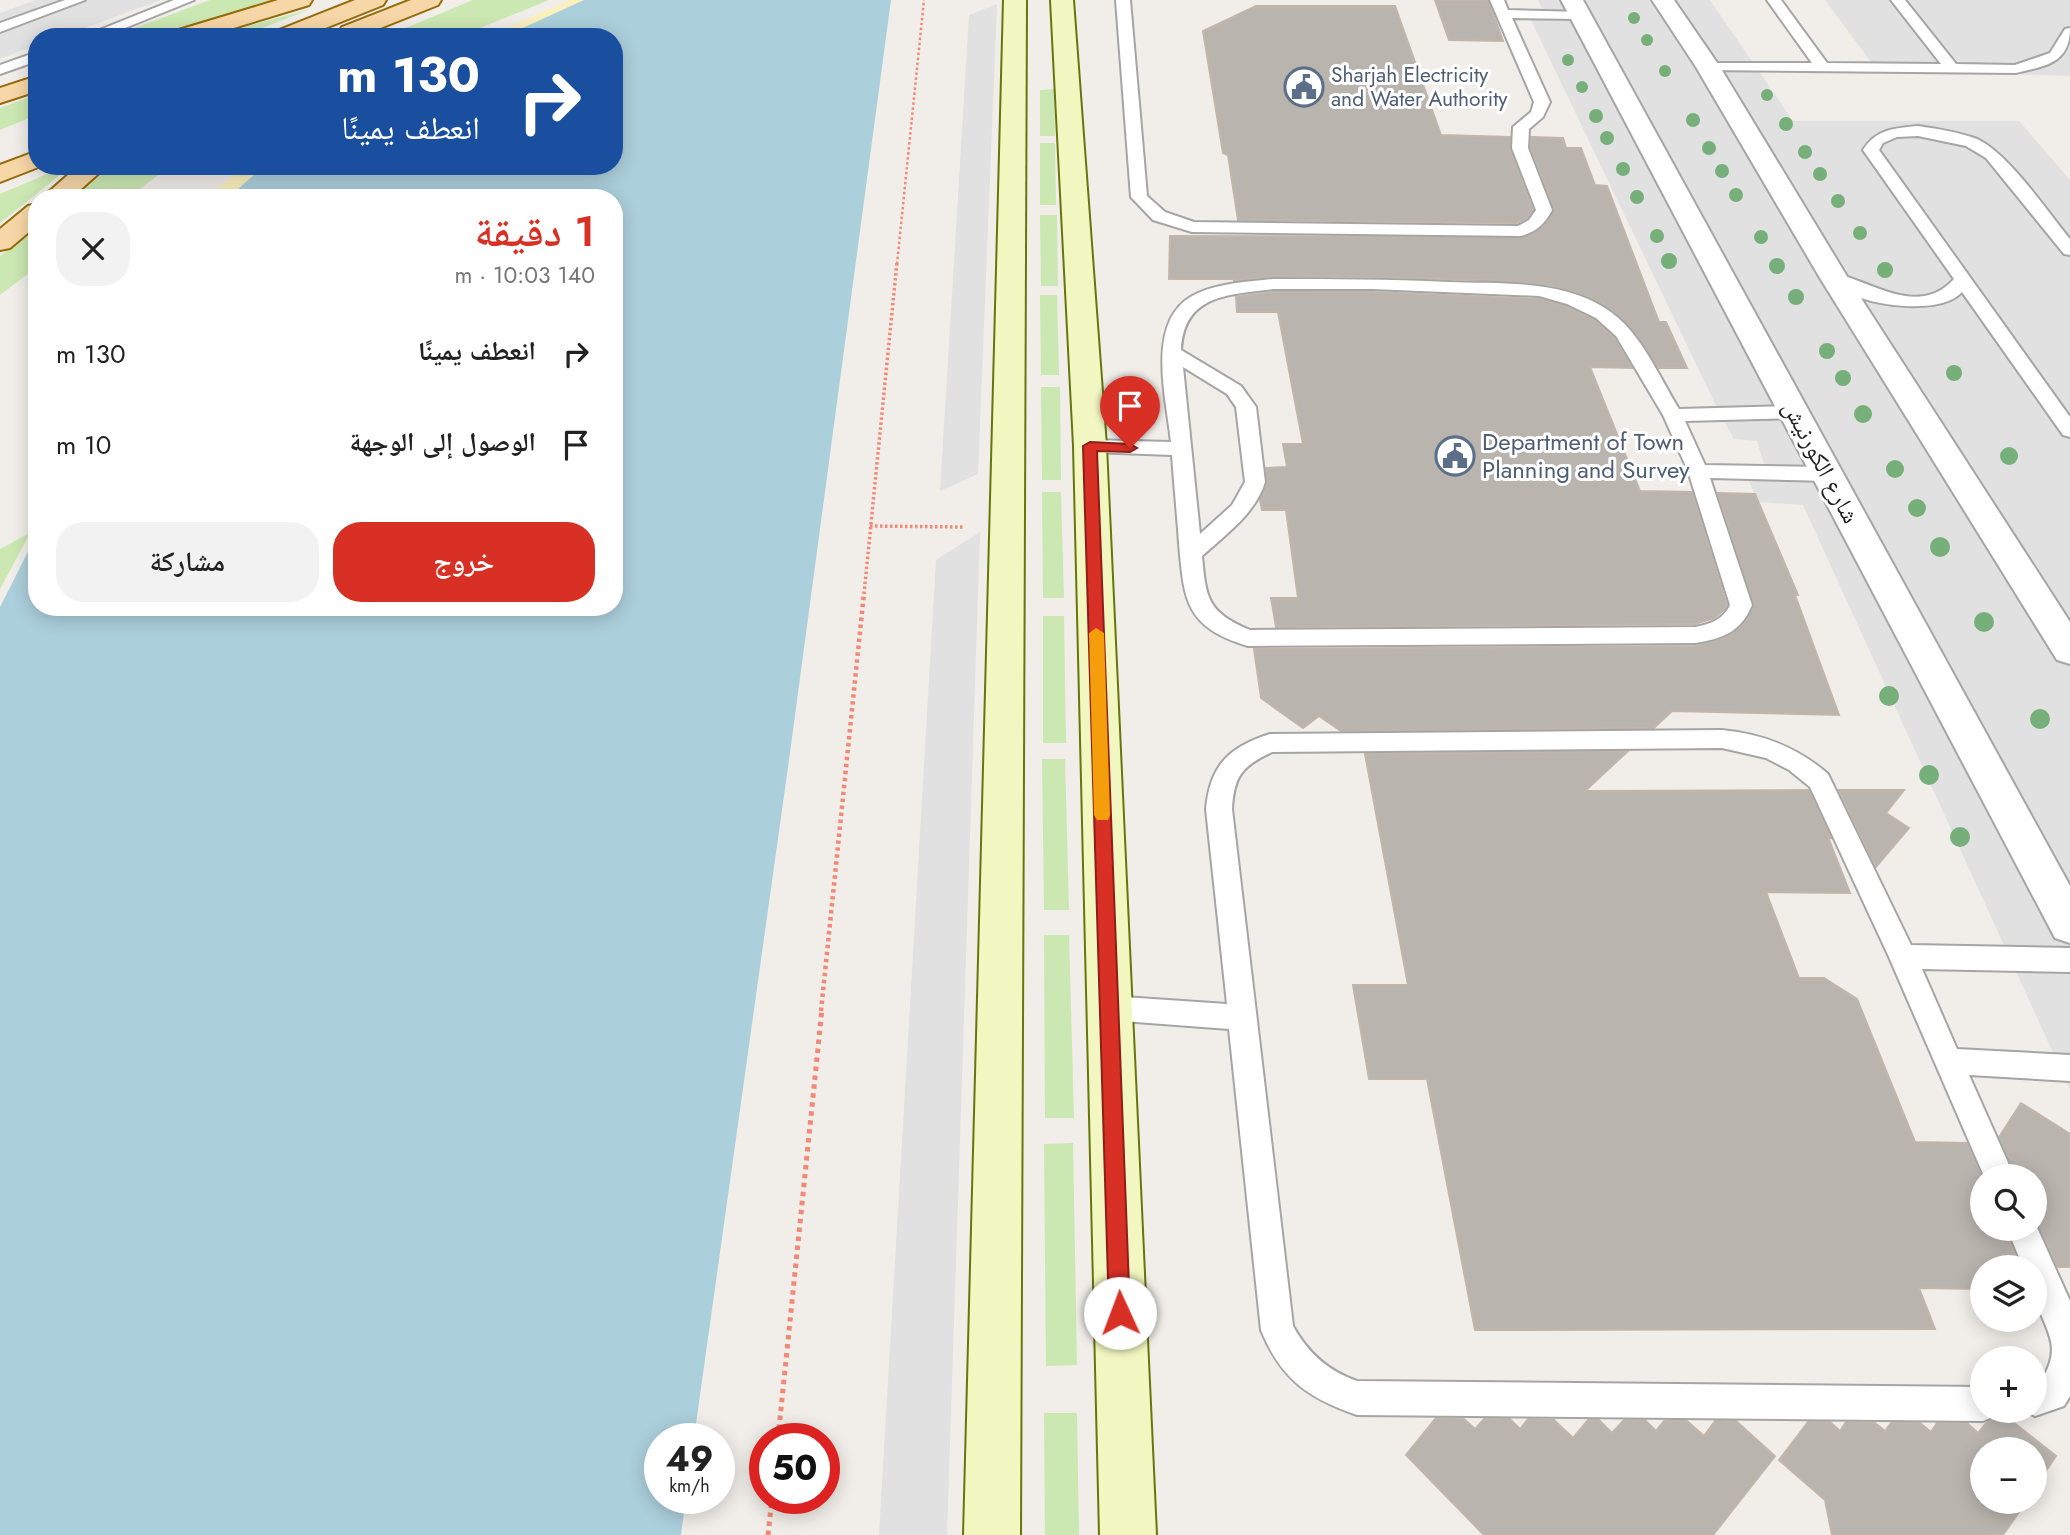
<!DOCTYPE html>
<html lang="ar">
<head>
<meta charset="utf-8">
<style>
	:root { --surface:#fff; --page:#f2f2f2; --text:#222; --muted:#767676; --accent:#d93025 }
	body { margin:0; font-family:Jost,"Noto Naskh Arabic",sans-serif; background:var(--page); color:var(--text); direction:rtl; height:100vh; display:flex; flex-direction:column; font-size:26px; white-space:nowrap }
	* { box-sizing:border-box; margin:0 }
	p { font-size:23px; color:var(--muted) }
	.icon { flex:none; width:38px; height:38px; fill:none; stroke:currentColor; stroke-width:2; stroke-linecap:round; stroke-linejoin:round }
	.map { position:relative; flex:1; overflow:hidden; direction:ltr }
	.details { position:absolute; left:28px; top:189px; width:595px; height:427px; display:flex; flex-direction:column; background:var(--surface); border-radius:28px; box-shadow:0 4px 18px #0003; direction:rtl }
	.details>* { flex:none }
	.banner { position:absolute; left:28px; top:28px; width:595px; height:147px; border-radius:28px; box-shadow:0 4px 18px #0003; direction:rtl; background:#1a4fa0; color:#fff; overflow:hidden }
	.tools { position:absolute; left:1970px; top:1164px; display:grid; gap:14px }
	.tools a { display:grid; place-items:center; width:77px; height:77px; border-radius:50%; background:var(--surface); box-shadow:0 4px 18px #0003; font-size:35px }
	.speed { position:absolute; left:644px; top:1423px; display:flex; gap:14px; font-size:35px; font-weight:700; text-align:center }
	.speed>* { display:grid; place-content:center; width:91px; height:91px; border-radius:50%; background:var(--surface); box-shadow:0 4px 18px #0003; line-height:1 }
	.speed small { font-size:18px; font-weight:400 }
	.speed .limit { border:10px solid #d22; background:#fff; color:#111 }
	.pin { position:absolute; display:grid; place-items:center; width:60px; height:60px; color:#fff; margin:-72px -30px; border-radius:50% 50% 50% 0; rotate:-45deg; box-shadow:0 0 7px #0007 }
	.pin .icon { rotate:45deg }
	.me { position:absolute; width:77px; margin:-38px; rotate:358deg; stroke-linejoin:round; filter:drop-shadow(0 0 5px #0008) }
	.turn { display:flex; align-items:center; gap:24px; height:147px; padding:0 28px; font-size:32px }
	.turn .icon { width:91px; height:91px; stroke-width:2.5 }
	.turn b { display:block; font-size:49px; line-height:60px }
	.round { display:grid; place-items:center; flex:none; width:74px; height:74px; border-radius:28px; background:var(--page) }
	.headline { display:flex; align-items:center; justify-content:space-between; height:119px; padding:0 28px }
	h1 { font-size:42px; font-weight:600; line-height:52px; color:var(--accent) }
	.button { display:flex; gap:14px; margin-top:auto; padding:14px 28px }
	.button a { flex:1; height:80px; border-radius:28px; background:var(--accent); color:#fff; font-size:28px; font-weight:600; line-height:80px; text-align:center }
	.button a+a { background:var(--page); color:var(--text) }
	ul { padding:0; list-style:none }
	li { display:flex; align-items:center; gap:21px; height:91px; padding:0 28px }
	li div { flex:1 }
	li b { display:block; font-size:26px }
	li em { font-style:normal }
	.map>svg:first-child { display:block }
	.grass { fill:#cbe7b2 }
	.sand { fill:#fbf0bc }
	.parking { fill:#e1e1e1 }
	.water { fill:#accfdc }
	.building { fill:#bab4ae; stroke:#c2b6ab; stroke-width:2 }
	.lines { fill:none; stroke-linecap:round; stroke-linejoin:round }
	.service-casing { stroke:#a5a5a5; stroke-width:4 }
	.tertiary-casing { stroke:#a5a5a5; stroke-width:4 }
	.secondary-casing { stroke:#66750c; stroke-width:4 }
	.primary-casing { stroke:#966b09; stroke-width:4 }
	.path-far3 { stroke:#f28978; stroke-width:2.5; stroke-dasharray:2.5 2.5; stroke-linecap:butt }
	.path-far2 { stroke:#f28978; stroke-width:3.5; stroke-dasharray:2.5 2.5; stroke-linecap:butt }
	.path-far1 { stroke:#f28978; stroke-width:4.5; stroke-dasharray:3.5 3.5; stroke-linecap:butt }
	.path { stroke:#f28978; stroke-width:5; stroke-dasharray:4.5 4.5; stroke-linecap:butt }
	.service { fill:#fff; fill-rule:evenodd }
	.tertiary { fill:#fff; fill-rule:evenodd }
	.secondary { fill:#f2f7c1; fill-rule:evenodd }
	.primary { fill:#f7d7a7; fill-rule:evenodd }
	.tree { fill:#76af7a }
	.route { fill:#d93025; stroke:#8d1f18; stroke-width:2 }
	.slow { fill:#f59e0b }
	.labels { text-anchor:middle; stroke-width:6; stroke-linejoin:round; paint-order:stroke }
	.far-service-label { font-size:21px; fill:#4e5e75; stroke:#fff; text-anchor:start }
	.service-label { font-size:24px; fill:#4e5e75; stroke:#fff; text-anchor:start }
	.street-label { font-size:24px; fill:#212121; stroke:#fff }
</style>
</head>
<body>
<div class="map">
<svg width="2070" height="1535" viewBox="0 0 2070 1535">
	<rect width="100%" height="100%" fill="#f1eee9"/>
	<g class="grass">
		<path d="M210,0h68l-126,37h-42z"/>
		<path d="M473,0h76l-91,37h-74z"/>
		<path d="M311,9l-72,28h-32z"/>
		<path d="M1054,89l1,47h-15v-46z"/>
		<path d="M37,94v21l-37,15v-22z"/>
		<path d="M1040,143h15l1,62h-16z"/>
		<path d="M66,166h5l-71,57v-29z"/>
		<path d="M112,166h58l-42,32h-55z"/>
		<path d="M1040,215h17l1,71h-17z"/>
		<path d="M37,227v40l-37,28v-39z"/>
		<path d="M1040,295h17l2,80h-18z"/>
		<path d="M1041,387h19l1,93h-19z"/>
		<path d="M1042,492h19l3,106h-21z"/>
		<path d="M30,533l-30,56v-40z"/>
		<path d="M1043,616h21l2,127h-23z"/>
		<path d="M1042,759h23l4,151h-25z"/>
		<path d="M1044,935h25l5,183h-29z"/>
		<path d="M1073,1143l4,222 -31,1 -2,-222z"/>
		<path d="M1044,1413h33l2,122h-34z"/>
	</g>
	<g class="sand">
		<path d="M570,0h14l-81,37h-16z"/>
		<path d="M242,166h22l-36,32h-19z"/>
	</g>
	<g class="parking">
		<path d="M36,0h32l-68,24v-11z"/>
		<path d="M86,0h75l-101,37h-23v8l-37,14v-28z"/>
		<path d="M1538,0h172l83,121h226l51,59v910l-267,-585 -45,-3 -15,-35 22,1 -8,-27 -23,-2 -15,-27 -189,-394 16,-1z"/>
		<path d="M1825,0h245v76l-193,-6z"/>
		<path d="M997,4l-19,470 -38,17 29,-476z"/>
		<path d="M980,532l-33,1003h-68l57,-975z"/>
	</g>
	<path class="water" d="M584,0h307l-102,760 -95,678h-34v60h26l-5,37h-681v-928l37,-73v73h577v-409h-386l36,-32h350v-129h-111z"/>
	<g class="building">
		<path d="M1435,0h53l15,41 -54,-1z"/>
		<path d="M1256,6h139l46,129 69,2v12l23,61 -6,8 -10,5 -279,-3 -10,-65 -5,-2 -20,-122z"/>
		<path d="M1531,137l32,1 3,10h15l14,37 12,1 52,136h7l21,46h-28l-27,-39 -22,-21 -19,-10 -40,-13 -41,-4 -127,-4 -110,-1 -39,5v-2h-65l1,-43 357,1 18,-12 9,-16 -23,-61z"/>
		<path d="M1273,292h99l167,7 27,7 29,14 19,18 18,30 -42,-1 50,124 52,1 35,113 -2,4 -11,9 -19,6 -419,3 -5,-29h27l-12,-88h-24l-2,-10 7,-17 -1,-15 21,-1 -4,-23h20l-25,-132h-41l-1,-15z"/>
		<path d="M1718,493l37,1 43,101h-3l44,120 -167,-4 -18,17 -313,3 -22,-15 -16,12 -42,-30 -7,-49 441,-3 28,-7 21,-15 10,-20z"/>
		<path d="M1628,751l-43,40 224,-1 22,48 -3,-1 22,56 -84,-1 33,86h25l33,21 58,143 52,1 16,35v50h22l15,39h-37v22l-64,-1 16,41 -460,1 -48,-251h-58l-16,-94h55l-43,-231z"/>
		<path d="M1839,790h65l-18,23 23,15 -33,39z"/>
		<path d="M2021,1103l49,31v133h-12l-23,-46v-45h-19l-17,-39z"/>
		<path d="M1999,1411l57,45 -21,31v-38h-52v53h43l-23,33h-171l-7,-35 -46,-40 29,-38h22l10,9 6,-9 29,1 10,8 6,-8h29l11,9 6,-9h30l11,10 8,-10 10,-5z"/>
		<path d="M1436,1418l28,1 11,10 9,-10h26l10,10 8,-10 26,1 19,18 15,-18h11l13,13 12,-13h21l11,11 8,-10h23l17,15 11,-15h21l39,35 -62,79h-229l-78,-80z"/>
	</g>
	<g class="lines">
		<g class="service-casing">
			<g id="service">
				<path d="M65,0h20l-85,32v-9z"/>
				<path d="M174,0h20l-91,37h-21z"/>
				<path d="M1116,0h14l17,196 18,16 29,10 324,4 11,-6 7,-10 -24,-62 1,-21 18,-15 3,-10 -44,-102h14l4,10 75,2 2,3 -7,4 -66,-1 38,84 -7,15 -14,12 -1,19 24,62c-7,14 -16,22 -31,26l-329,-4 -39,-12 -22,-23z"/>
				<path d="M1767,0h14l46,63 114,1 -50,-64h14l51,64 59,1 35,-12 15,-24 5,-1c0,35 -24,38 -54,45l-313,-3 -2,-3 7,-4h104z"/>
				<path d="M37,52v9l-37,13v-9z"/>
				<path d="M1918,126c20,3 40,6 59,13 31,14 70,72 93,100v16l-6,-1 -78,-96 -20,-12 -48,-10 -21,1 -14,6 -4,7 191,267v20l-7,-2 -101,-143c-24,27 -116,12 -137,-14l9,-5c39,9 85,45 120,6l-91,-129c13,-21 32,-22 55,-24z"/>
				<path d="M1273,279c59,0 117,0 175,3 53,2 114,-3 160,28 33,22 51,67 71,99l115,-3 7,2 3,4 -3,4 -7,2 -109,3 20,44 122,2 7,2 3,5 -3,5 -7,2 -117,-3 42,127c-11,27 -30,34 -57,38l-447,3c-63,-19 -64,-46 -69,-103 -2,-29 -5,-59 -7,-88l-82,-3 -7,-1 -3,-5 3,-5 7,-1 81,2c-5,-46 -27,-126 27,-149 23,-10 50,-11 75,-14zM1273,289h99l167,7 28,8 29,14 20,18 47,79 25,56 42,134c-7,15 -20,19 -35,22l-445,3c-43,-18 -44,-32 -48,-74 23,-21 54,-43 63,-74l-9,-75 -15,-21 -60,-36c3,-56 47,-55 92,-61zM1183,367l44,27 9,13 9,75 -13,23 -32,29z"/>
				<path d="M1722,730c41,4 75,17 106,44l83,171 159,3v24l-148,-3 35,80 113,6v26l-101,-6 45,101h-30l-95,-219 -79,-170 -21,-17 -23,-12 -44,-10 -450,4c-30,14 -38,24 -40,57l61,517c15,27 35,45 64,55l626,6v23h14l-2,6 -12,5 -626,-6c-49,-17 -76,-36 -96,-85l-32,-301 -120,-9 -10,-3 -4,-9 4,-9 10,-3 118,8 -21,-195c4,-44 23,-62 64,-75z"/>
				<path d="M2035,1223l35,78v95l-6,10 -29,10 -12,-6h12v-28l6,-1c24,-38 2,-50 -6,-86 -1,-8 0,-19 0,-28h-12l-16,-39h28z"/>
			</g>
		</g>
		<g class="tertiary-casing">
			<g id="tertiary">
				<path d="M1561,0h22l487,886v57l-15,-5z"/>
				<path d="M1652,0h22l46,67 128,211 222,344v42l-13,-4 -237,-382 -124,-211z"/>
			</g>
		</g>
		<g class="secondary-casing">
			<g id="secondary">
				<path d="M1004,0h22l-6,1535h-56z"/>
				<path d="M1051,0h22l33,446 50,1089h-56l-26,-1089z"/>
			</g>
		</g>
		<g class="primary-casing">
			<g id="primary">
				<path d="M278,0h34l-3,5 -105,32h-35l3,-5z"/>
				<path d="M355,0h31l-3,5 -80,32h-32l3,-5z"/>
				<path d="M411,0h30l-3,5 -80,32h-16l-3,-5 3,-5z"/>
				<path d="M37,76v15l-37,12v-15z"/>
				<path d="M37,151v15h4l-41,16v-17z"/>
				<path d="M78,166h29l-36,32h-29z"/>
				<path d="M37,204v21l-27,23 -10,2v-21l28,-23z"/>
			</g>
		</g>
		<path class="path-far3" d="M897,264l27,-264"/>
		<g class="path-far2">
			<path d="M870,526l93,1"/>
			<path d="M864,594l33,-332"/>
		</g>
		<path class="path-far1" d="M821,1011l43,-418"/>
		<g class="path">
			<path d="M778,1438l44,-429"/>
			<path d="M768,1535l4,-37"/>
		</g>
		<use href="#service" class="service"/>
		<use href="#tertiary" class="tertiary"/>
		<use href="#secondary" class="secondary"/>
		<use href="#primary" class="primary"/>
	</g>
	<g class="tree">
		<circle cx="1634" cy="18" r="6"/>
		<circle cx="1647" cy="40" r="6"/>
		<circle cx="1568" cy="60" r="6"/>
		<circle cx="1665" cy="71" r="6"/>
		<circle cx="1582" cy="87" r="6"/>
		<circle cx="1767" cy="95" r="6"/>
		<circle cx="1596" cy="116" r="7"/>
		<circle cx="1693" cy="120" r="7"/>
		<circle cx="1786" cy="124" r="7"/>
		<circle cx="1607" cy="138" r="7"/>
		<circle cx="1709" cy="148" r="7"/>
		<circle cx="1805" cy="152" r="7"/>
		<circle cx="1623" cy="169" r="7"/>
		<circle cx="1722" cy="171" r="7"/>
		<circle cx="1820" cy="174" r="7"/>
		<circle cx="1736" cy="195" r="7"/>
		<circle cx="1637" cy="197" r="7"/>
		<circle cx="1838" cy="201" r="7"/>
		<circle cx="1860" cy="233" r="7"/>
		<circle cx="1657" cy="236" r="7"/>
		<circle cx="1761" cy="237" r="7"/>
		<circle cx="1669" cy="261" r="8"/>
		<circle cx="1777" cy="266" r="8"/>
		<circle cx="1885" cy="270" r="8"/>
		<circle cx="1796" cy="297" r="8"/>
		<circle cx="1827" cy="351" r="8"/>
		<circle cx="1954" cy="373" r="8"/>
		<circle cx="1843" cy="378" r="8"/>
		<circle cx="1863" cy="414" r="9"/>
		<circle cx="2009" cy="456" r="9"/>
		<circle cx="1895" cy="469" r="9"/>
		<circle cx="1917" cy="508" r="9"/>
		<circle cx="1940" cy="547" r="10"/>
		<circle cx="1984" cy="622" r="10"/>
		<circle cx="1889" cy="696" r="10"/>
		<circle cx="2040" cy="719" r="10"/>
		<circle cx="1929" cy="775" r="10"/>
		<circle cx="1960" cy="837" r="10"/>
	</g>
	<path class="route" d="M1090,442l40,2 7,4 -7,4 -33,-1 33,862 -3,8 -7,3 -8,-3 -3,-8 -26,-867z"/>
	<path class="slow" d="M1096,628l8,5 6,182 -2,5h-11l-3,-5 -5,-182z"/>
	<defs>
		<g id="civic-ring" transform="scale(2.0125)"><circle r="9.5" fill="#fff" stroke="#5c6f8a" stroke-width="1.5"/><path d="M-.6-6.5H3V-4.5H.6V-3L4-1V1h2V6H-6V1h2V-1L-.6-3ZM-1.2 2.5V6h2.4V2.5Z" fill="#5c6f8a"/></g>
	</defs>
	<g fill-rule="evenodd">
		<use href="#civic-ring" x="1304" y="87"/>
		<use href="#civic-ring" x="1455" y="456"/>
	</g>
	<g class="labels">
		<g class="far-service-label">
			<text x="1331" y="82">Sharjah Electricity<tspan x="1331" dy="24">and Water Authority</tspan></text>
		</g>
		<g class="service-label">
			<text x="1482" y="450">Department of Town<tspan x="1482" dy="28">Planning and Survey</tspan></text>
		</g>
		<g class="street-label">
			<text transform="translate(1821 462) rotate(62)" y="8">شارع الكورنيش</text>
		</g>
	</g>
</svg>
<div class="tools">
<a><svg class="icon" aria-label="search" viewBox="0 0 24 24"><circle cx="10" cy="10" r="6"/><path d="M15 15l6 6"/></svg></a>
<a><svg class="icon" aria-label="layers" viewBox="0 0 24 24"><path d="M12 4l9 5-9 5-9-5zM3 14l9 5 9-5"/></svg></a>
<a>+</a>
<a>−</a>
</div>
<div class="speed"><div>49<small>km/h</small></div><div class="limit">50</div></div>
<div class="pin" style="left:1130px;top:448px;background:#d93025"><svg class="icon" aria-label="arrive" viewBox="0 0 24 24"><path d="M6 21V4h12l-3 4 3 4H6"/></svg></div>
<svg class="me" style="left:1120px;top:1313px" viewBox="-20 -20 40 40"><circle r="19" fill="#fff"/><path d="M0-13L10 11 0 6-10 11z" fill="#d93025"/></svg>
<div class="banner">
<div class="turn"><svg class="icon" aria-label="right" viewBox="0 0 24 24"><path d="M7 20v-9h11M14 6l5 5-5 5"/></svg><div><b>130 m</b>انعطف يمينًا</div></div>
</div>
<section class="details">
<div class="headline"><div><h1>1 دقيقة</h1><p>140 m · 10:03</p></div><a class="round"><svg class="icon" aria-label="close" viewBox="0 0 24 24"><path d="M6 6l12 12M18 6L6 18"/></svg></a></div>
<ul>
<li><svg class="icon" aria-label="right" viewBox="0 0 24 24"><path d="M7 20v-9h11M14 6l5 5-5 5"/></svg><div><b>انعطف يمينًا</b></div><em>130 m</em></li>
<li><svg class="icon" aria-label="arrive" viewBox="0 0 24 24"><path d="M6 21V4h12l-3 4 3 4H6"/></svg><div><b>الوصول إلى الوجهة</b></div><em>10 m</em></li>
</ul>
<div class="button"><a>خروج</a><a>مشاركة</a></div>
</section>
</div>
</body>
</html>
